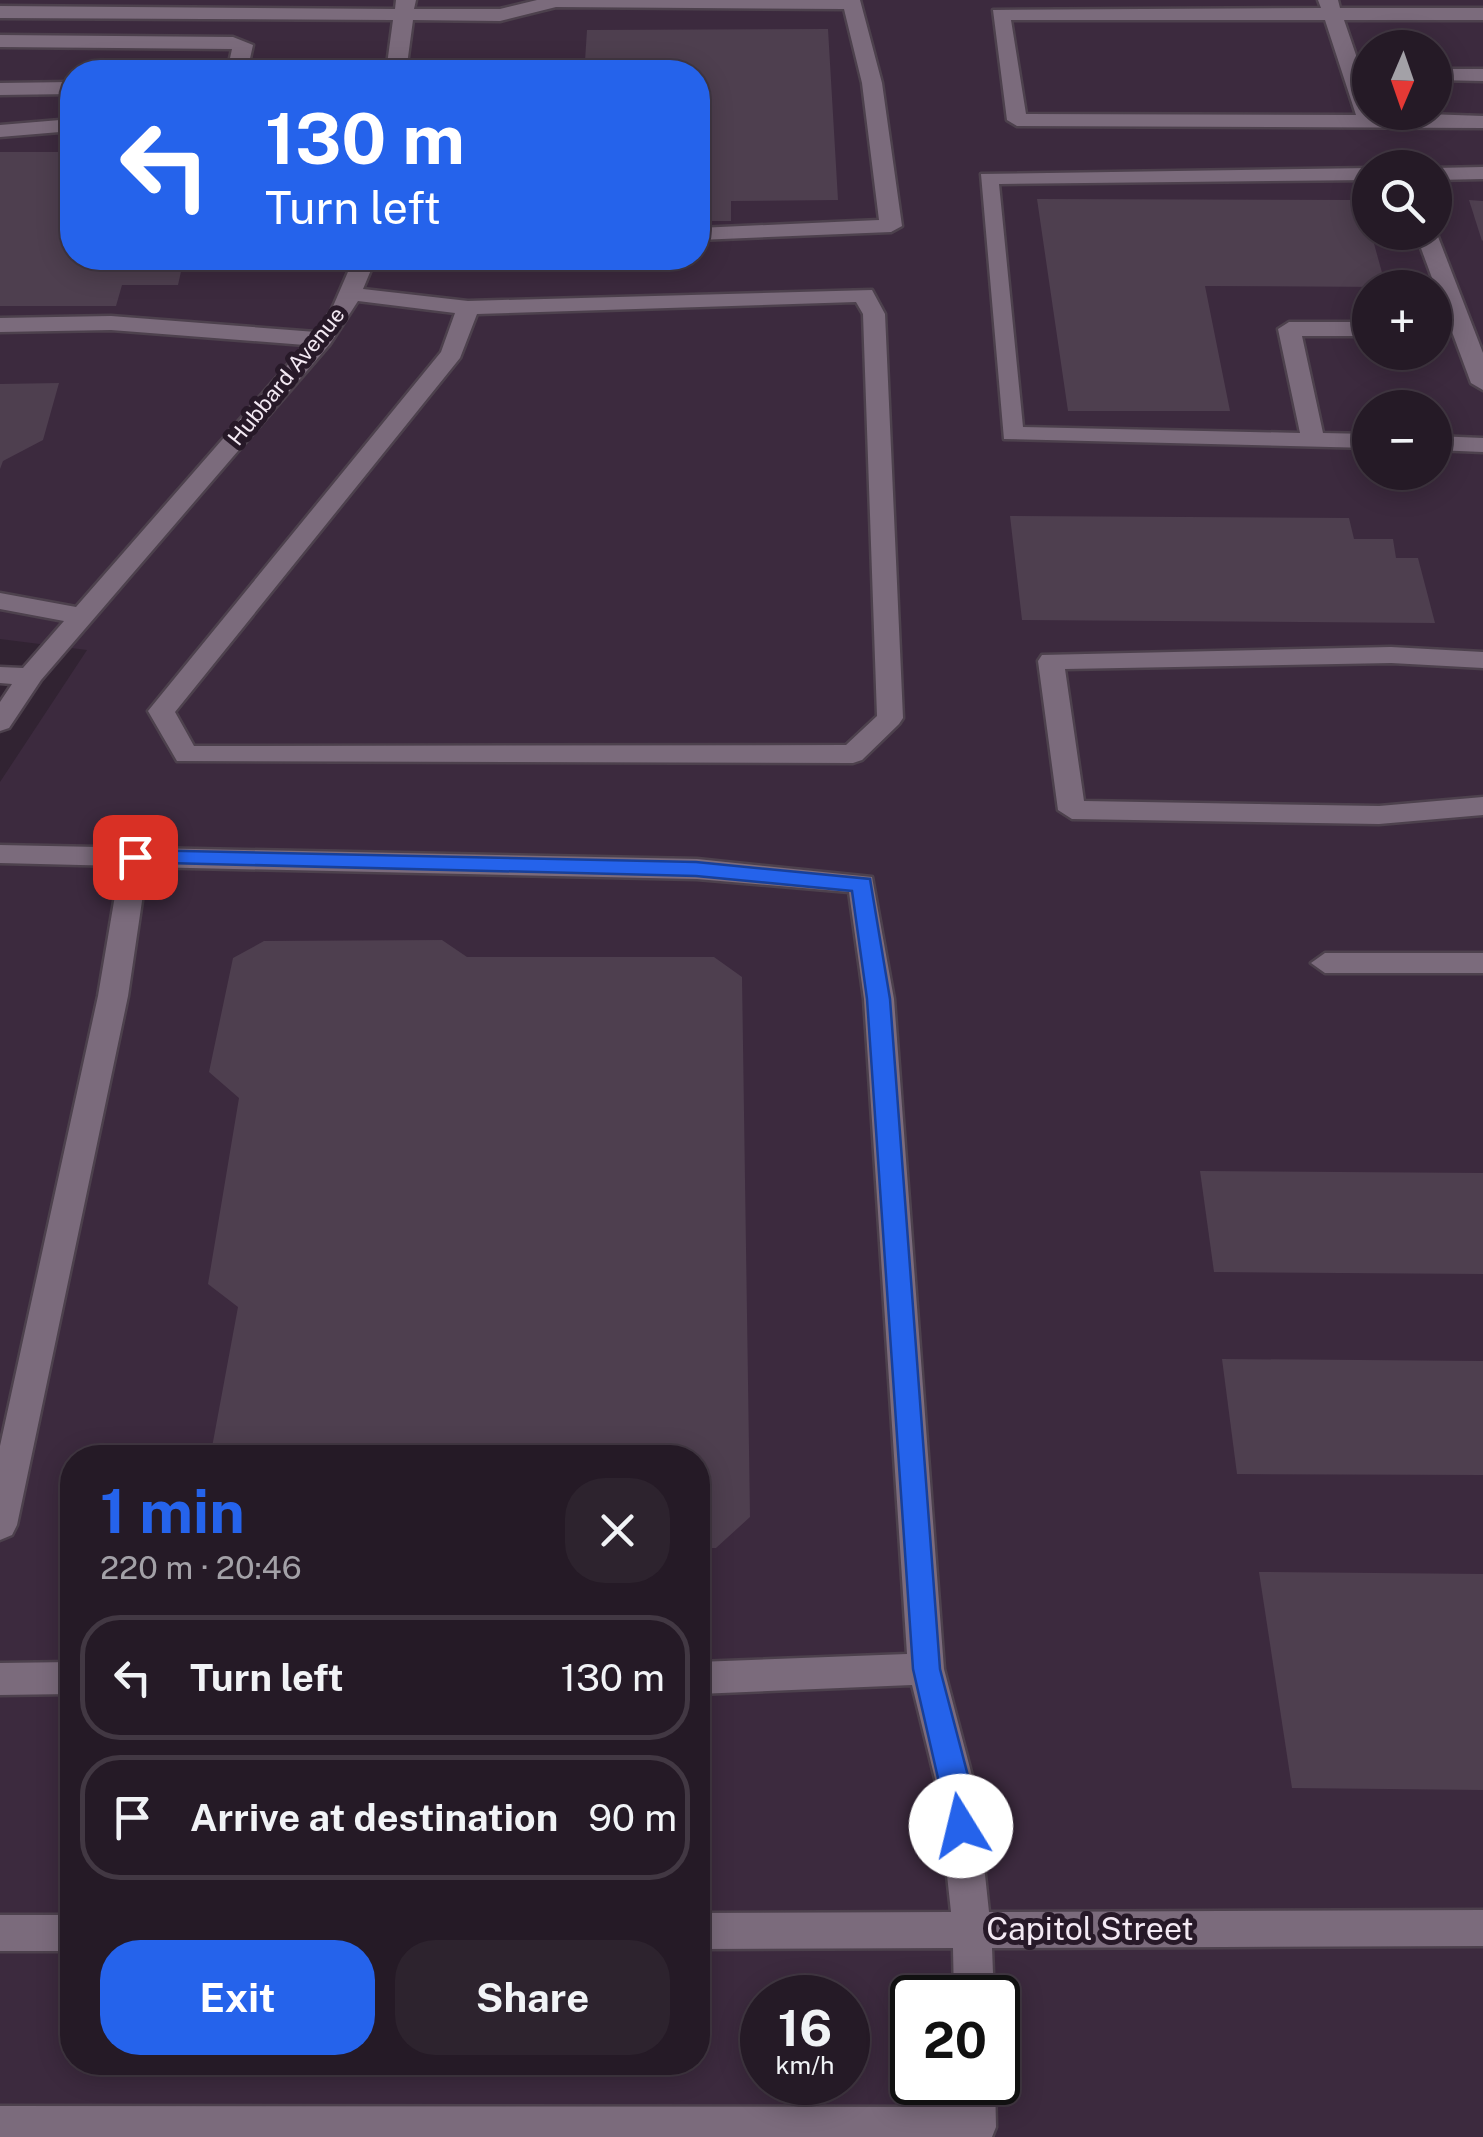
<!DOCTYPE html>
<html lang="en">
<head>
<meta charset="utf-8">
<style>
	:root { --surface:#251a26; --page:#2d232e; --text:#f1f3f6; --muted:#a3a1a7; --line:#423843; --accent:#2563eb }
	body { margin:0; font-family:"Public Sans",sans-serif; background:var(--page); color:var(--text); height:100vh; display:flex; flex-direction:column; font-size:38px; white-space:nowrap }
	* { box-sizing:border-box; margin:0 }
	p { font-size:32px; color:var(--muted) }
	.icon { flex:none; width:55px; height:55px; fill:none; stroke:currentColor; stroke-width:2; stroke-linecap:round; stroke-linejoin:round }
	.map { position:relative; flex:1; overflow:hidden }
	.sheet { position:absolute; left:60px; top:1445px; width:650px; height:630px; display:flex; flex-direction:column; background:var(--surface); border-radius:40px; box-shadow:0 5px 25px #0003,0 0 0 2px var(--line) }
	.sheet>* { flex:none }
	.top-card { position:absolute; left:60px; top:60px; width:650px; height:210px; border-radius:40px; box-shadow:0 5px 25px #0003,0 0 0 2px var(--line); background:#2563eb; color:#fff; overflow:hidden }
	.needle { width:65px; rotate:182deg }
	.controls { position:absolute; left:1352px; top:30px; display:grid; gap:20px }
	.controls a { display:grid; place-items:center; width:100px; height:100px; border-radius:50%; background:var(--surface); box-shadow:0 5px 25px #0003,0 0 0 2px var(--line); font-size:50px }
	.speed { position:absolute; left:740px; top:1975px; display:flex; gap:20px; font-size:50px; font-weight:700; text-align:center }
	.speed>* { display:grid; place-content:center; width:130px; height:130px; border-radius:50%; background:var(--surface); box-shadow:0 5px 25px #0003,0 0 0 2px var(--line); line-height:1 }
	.speed small { font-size:25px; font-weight:400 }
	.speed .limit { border:5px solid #111; border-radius:15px; background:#fff; color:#111 }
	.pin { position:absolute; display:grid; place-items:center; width:85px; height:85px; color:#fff; margin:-42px; border-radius:20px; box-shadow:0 5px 15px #0006 }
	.me { position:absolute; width:110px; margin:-55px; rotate:351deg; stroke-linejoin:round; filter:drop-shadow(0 0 8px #0008) }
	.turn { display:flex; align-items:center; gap:35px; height:210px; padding:0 40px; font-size:45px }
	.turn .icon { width:130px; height:130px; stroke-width:2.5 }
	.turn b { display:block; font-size:70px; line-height:85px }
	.round { display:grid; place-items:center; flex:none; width:105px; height:105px; border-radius:40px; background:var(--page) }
	.head { display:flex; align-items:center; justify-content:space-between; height:170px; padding:0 40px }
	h1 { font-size:60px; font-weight:700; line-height:75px; color:var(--accent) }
	.button { display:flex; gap:20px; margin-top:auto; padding:20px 40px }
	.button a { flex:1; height:115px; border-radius:40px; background:var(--accent); color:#fff; font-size:40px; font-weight:700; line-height:115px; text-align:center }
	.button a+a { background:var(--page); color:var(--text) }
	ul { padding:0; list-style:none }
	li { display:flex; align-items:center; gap:30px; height:125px; margin:0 20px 15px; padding:0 20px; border:5px solid var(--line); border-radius:40px }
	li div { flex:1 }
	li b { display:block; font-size:38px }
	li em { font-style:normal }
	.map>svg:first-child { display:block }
	.built { fill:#3c2a3e; fill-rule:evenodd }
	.building { fill:#4e3f4f }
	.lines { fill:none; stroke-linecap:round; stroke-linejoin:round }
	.minor-casing { stroke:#4d414d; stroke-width:5 }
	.minor { fill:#7b6b7c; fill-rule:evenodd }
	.route { fill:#2563eb; stroke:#184099; stroke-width:2.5 }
	.labels { text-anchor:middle; stroke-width:10; stroke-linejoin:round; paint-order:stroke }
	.far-street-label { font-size:22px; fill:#f3e9f3; stroke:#271928 }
	.near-street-label { font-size:32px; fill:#f3e9f3; stroke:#271928 }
</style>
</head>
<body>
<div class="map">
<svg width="1483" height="2137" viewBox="0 0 1483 2137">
	<rect width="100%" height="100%" fill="#312332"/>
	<path class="built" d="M0,0h1483v2137h-1483v-1355l87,-132 -87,-11zM1370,48h65v64h-65zM72,72h626v186h-626zM1370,168h65v64h-65zM1370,288h65v64h-65zM1370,408h65v64h-65zM72,1458h626v604h-626zM762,1998h86v84h-86zM912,1998h86v84h-86z"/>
	<g class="building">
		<path d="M828,29l10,171 -107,1v20h-33v-149h-173l1,-11h59l2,-31z"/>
		<path d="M0,152h72v106h112l-6,27h-56l-6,21h-116z"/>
		<path d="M1037,199l325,1 24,87 -181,-1 25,125h-162z"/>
		<path d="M1469,200l14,1v39l-1,1z"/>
		<path d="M59,383l-16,57 -40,21 -3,8v-85z"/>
		<path d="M1010,516l339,2 5,21h39l3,19h22l17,65 -413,-3z"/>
		<path d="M442,940l25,17h247l28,20 8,540 -34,31h-18v-90h-488l28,-151 -30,-23 31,-186 -30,-26 24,-114 31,-17z"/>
		<path d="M1200,1171l283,2v101l-269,-2z"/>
		<path d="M1222,1359l261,2v114l-246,-1z"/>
		<path d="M1259,1572l224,2v216l-191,-2z"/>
	</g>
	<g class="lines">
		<g class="minor-casing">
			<g id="minor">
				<path d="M396,0h20l-2,9h86l37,-9h323l22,83 20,143 -11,6 -193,8v-12l181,-8 -17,-137 -18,-74 -288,-2 -56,14 -87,-1 -7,52h-20l7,-52 -393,-2v-12l395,3z"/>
				<path d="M1318,0h20l2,8h143v12h-139l26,76v16l113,4v12l-466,-2 -10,-6 -14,-110 328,-2zM1011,20h314l31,95 -330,-1z"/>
				<path d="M0,35l233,2 20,8 -6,27h-20l5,-23 -232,-2z"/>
				<path d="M1435,59l11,10h37v12l-48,-1z"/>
				<path d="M72,82v12l-72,1v-12z"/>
				<path d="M72,119v12l-72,6v-12z"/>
				<path d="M1483,167v12l-48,1v-12z"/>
				<path d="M1370,168v12l-371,4 24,243 277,6 -22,-104 11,-7h81v14h-68l21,97 47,1v14l-366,-9 -23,-265z"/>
				<path d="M1435,229l48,124v37l-12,-7 -56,-151z"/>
				<path d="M354,258h22l-13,31 105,12 404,-11 13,24 18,404 -4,6 -37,36 -9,3 -676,-2 -29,-50 293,-359 14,-39 -97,-12 -28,43 -289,336 -32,48 -9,3v-29l12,-18 -12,-1v-16l23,1 41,-47 -64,-12v-16l76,14 229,-262 -194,-15 -111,2v-14l111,-2 205,16 15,-21zM856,302l7,12 14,402 -31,29 -652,1 -19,-34 285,-354 17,-44z"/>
				<path d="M1435,436l48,2v14l-48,-2z"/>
				<path d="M1391,647l92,5v16l-92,-5 -326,6 19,132 295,5 104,-9v18l-104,9 -307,-5 -14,-9 -20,-149 4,-6z"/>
				<path d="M0,845l697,14 175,18 22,122 50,670 32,122 13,121 494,-2v36l-491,2 2,50h-40l-1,-50 -255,1v-36l253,-1 -13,-121 -26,-106 -214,9v-32l209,-8 -43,-655 -15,-107 -152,-13 -550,-12 -19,129 -111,529 -5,10 -12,5v-94l98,-450 22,-130 -120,-3z"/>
				<path d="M1325,953h158v20h-158l-14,-10z"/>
				<path d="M72,1662v32l-72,1v-32z"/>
				<rect x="0" y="1915" width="72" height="36"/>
				<path d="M955,2082h40l1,45 -4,10h-992v-31l955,1z"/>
			</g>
		</g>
		<use href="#minor" class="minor"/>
	</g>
	<path class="route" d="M135,850l561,12 174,17 20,120 50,670 32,122 4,35 -5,9 -10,4 -10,-4 -38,-166 -46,-670 -15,-108 -156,-15 -569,-14 -3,-5z"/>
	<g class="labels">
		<g class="far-street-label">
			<text transform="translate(286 376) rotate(-51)" y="8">Hubbard Avenue</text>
		</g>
		<g class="near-street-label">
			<text x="1090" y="1940">Capitol Street</text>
		</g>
	</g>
</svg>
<div class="controls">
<a><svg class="needle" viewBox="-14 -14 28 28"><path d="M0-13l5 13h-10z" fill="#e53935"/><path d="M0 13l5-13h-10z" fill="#a3a1a7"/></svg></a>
<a><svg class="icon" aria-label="search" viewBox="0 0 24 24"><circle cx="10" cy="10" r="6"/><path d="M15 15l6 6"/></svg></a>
<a>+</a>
<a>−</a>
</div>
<div class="speed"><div>16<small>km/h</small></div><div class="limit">20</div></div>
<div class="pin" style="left:135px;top:857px;background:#d93025"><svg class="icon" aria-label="arrive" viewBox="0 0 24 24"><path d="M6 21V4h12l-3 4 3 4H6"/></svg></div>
<svg class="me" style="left:961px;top:1826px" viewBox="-20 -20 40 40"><circle r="19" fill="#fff"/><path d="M0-13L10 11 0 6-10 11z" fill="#2563eb"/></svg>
<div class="top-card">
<div class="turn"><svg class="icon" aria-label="left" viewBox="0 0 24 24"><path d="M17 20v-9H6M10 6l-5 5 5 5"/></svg><div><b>130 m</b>Turn left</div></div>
</div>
<section class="sheet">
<div class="head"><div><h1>1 min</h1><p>220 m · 20:46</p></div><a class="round"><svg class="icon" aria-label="close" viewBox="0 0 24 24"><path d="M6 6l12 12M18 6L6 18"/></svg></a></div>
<ul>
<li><svg class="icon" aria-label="left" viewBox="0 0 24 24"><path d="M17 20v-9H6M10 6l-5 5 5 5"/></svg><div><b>Turn left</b></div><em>130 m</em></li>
<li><svg class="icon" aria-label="arrive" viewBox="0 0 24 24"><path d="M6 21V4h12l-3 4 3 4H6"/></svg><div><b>Arrive at destination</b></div><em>90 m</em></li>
</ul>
<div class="button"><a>Exit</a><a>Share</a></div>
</section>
</div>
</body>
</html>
